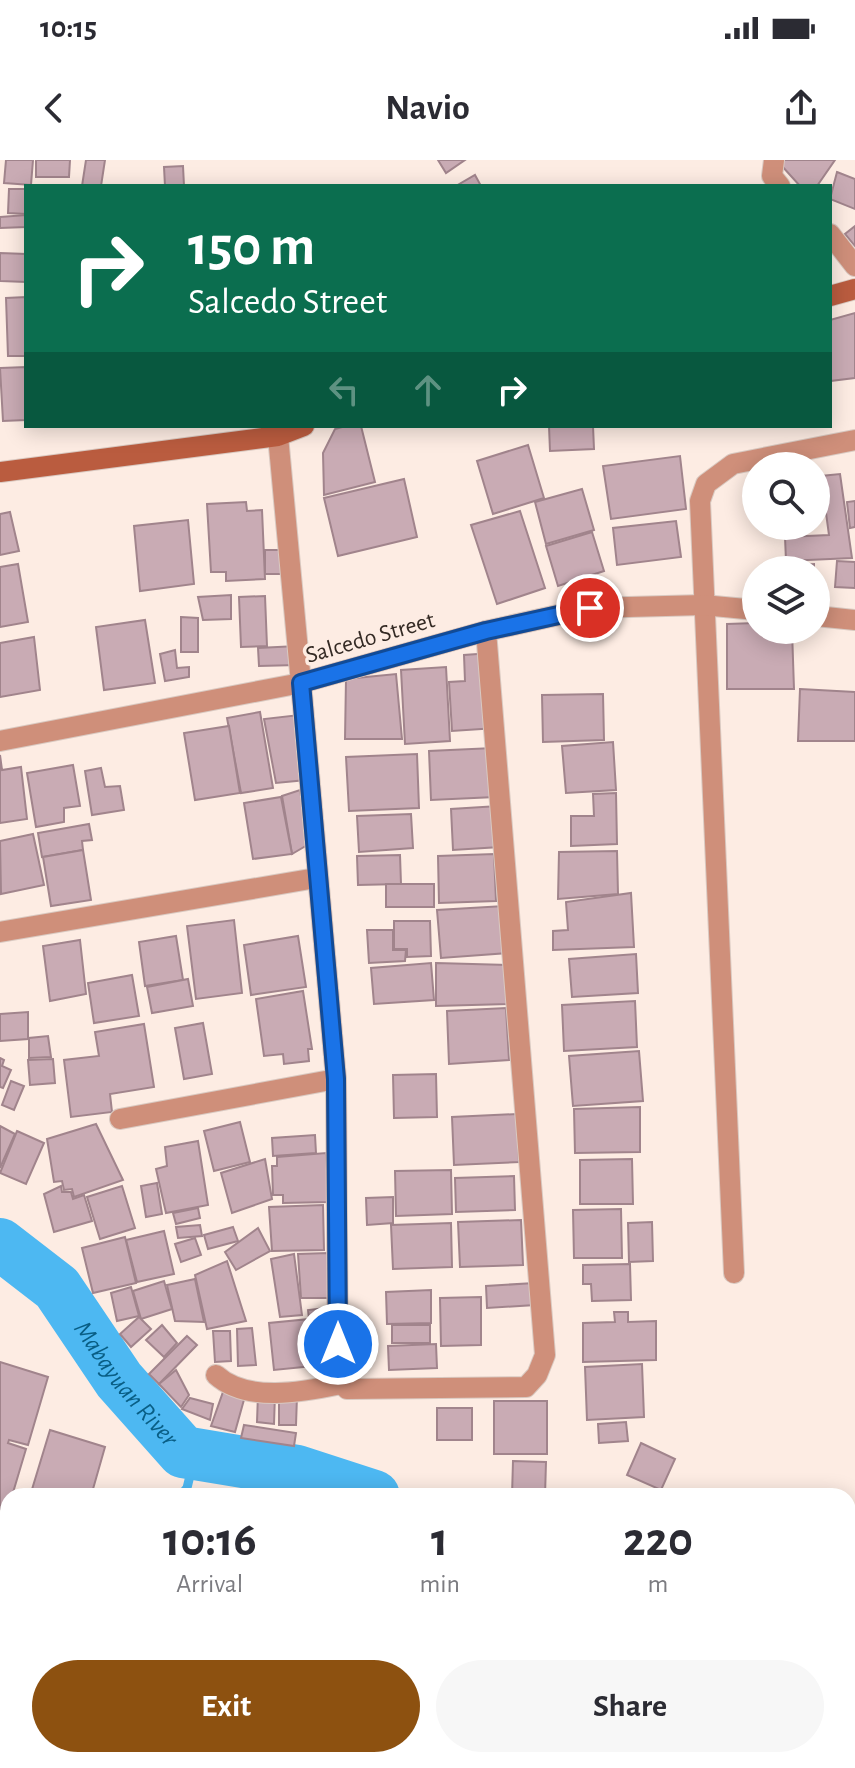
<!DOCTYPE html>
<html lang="en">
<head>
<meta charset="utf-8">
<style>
	:root { --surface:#fff; --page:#f7f7f7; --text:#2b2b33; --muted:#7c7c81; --accent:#8d5110 }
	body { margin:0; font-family:"Alegreya Sans",sans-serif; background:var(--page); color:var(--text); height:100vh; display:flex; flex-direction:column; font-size:30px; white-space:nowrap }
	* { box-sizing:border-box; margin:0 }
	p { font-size:26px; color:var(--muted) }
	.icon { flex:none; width:44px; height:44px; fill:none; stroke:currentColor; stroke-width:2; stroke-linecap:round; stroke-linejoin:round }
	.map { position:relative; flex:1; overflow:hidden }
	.panel { position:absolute; left:0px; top:1328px; width:856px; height:280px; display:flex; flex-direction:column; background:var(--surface); border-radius:24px 24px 0 0; box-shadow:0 4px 20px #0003 }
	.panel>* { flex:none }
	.top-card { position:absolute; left:24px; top:24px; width:808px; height:244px; border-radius:0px; box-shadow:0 4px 20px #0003; background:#0b6e4f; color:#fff; overflow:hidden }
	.controls { position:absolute; left:742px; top:292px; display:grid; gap:16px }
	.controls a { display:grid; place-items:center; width:88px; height:88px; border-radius:50%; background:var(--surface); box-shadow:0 4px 20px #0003; font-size:40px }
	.pin { position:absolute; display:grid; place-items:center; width:68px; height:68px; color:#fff; margin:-34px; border:4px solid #fff; border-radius:50%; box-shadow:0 2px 8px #0007 }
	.me { position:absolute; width:88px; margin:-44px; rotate:0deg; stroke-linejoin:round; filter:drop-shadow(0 0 6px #0008) }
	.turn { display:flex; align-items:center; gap:28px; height:168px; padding:0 32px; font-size:36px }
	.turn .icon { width:104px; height:104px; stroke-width:2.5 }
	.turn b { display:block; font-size:56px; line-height:68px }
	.lanes { display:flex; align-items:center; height:76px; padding:0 32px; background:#0003; justify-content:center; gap:40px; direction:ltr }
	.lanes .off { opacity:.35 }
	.eta { display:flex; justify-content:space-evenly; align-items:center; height:136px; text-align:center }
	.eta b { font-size:48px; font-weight:600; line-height:56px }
	.cta { display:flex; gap:16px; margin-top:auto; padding:16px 32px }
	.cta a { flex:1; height:92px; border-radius:48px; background:var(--accent); color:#fff; font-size:32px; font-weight:600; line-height:92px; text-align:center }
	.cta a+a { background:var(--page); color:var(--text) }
	.status { display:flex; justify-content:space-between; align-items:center; height:56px; padding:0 40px; background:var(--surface); direction:ltr }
	.status svg { height:22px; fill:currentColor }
	header { display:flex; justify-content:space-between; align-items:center; height:104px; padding:0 32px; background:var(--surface); font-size:36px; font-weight:600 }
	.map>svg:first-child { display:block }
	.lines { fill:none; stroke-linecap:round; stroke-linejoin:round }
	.stream { stroke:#4db8f2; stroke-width:9 }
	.river { stroke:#4db8f2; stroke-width:52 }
	.building { fill:#c9abb4; stroke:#a1848c; stroke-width:2 }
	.minor-casing { stroke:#d9c9c1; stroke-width:22 }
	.tertiary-casing { stroke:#d9c9c1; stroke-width:22 }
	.secondary-casing { stroke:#d9c9c1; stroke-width:22 }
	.minor { stroke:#cf8f7a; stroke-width:20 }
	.tertiary { stroke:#cf8f7a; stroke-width:20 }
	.secondary { stroke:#ba5c3f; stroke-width:20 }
	.route-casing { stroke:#114b97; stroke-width:20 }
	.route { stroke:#1a73e8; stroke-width:14 }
	.labels { text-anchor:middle; stroke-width:7; stroke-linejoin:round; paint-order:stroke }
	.street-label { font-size:24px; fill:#342a24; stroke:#fdece3 }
	.water-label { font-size:26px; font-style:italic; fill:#095e85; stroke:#fdece3 }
</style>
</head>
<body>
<div class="status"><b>10:15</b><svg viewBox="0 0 49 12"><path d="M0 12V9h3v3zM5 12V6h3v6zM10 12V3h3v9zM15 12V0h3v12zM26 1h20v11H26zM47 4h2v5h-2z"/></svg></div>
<header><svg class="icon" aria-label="back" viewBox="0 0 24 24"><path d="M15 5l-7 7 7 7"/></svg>Navio<svg class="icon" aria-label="share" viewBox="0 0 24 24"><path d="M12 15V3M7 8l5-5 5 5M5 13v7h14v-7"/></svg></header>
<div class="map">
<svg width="855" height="1608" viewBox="0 0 855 1608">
	<rect width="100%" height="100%" fill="#fdece3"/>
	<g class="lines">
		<g class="stream">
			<path d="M180,1336l7,-8 8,-33"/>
			<path d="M0,1475h8"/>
		</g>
		<g class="river">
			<path id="s1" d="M0,1084l57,44 62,92 64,72 114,19 77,25"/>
			<path d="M848,1472l7,5"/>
		</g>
	</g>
	<g class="building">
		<path d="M6,0h27l-2,25 -27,-2z"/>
		<path d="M36,0h34l-1,17h-33z"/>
		<path d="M86,0h19l-4,26h-19z"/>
		<path d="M438,0h27l-19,13z"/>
		<path d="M783,0h52l-18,26h-17l-19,-21z"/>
		<path d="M183,6l1,20h-19l-1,-19z"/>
		<path d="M837,12l18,7v30l-25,-10z"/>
		<path d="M475,15l6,11h-25z"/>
		<path d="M9,29h17v25l-18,-1z"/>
		<path d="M26,55v12l-26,1v-11z"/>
		<path d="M855,66v20l-10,-12z"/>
		<path d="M0,93l26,1v28l-26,-1z"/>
		<path d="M26,137v59h-18l-2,-58z"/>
		<path d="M855,153v65l-25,3v-61z"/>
		<path d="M26,207v53l-23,1 -3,-53z"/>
		<path d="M346,266h15l14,56 -51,13 -1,-42 12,-24z"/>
		<path d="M549,266h44l1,23 -44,2z"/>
		<path d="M528,285l16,53 -51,16 -16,-53z"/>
		<path d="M680,296l6,53 -75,10 -8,-53z"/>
		<path d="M840,314l12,84 -66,3 -1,-24 44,-2 -8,-59z"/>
		<path d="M404,319l13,58 -79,19 -14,-58z"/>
		<path d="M582,329l12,41 -48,14 -11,-42z"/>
		<path d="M855,341v26l-5,1 -3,-26z"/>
		<path d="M246,342l1,9 15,-1 3,69 -39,2v-9h-15l-4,-68z"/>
		<path d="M520,351l25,77 -48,16 -26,-79z"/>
		<path d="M10,352l9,39 -19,4v-41z"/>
		<path d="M188,360l6,64 -54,7 -6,-65z"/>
		<path d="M676,361l5,36 -64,8 -4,-37z"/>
		<path d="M592,372l12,39 -46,15 -12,-40z"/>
		<rect x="265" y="390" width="23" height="24"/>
		<path d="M837,401l18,1v26l-20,-1z"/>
		<path d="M18,404l10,58 -28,5v-60z"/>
		<path d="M814,404v6h-29v-4z"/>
		<path d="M231,435v24l-28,1 -5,-23z"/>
		<path d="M265,436l2,50 -26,1 -2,-50z"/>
		<path d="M181,457l17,1v34h-17z"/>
		<path d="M145,460l10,63 -51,7 -8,-63z"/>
		<path d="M756,463v7h36l2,59h-67v-65z"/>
		<path d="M34,477l6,53 -40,7v-54z"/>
		<path d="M297,486v19l-38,1 -1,-18z"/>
		<path d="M175,490l2,18 12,-1v10l-24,4 -5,-27z"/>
		<path d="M491,493l5,75 -44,3 -3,-49 16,-1 -1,-26z"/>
		<path d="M446,507l4,74 -45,3 -4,-74z"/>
		<path d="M396,514l6,65h-57l1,-60z"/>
		<path d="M800,529l55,3v49h-57z"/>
		<path d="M603,534l1,46 -61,2 -1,-47z"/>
		<path d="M260,552l13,76 -32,5 -14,-75z"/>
		<path d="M299,555l7,65 -30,3 -12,-64z"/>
		<path d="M229,566l11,67 -45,7 -11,-67z"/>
		<path d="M613,582l3,48 -50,3 -4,-47z"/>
		<path d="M493,588l2,49 -64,3 -2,-49z"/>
		<path d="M417,594l2,54 -70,3 -3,-54z"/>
		<path d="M0,595l2,15 19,-3 6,52 -27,4z"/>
		<path d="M73,605l7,41 -16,2v14l-28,5 -9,-54z"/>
		<path d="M101,608l4,19 15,-1 4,24 -32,5 -7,-44z"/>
		<path d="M300,630l9,54 -17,10 -10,-58z"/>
		<path d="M616,633l1,51 -46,2v-30h23l-1,-22z"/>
		<path d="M281,637l11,57 -39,5 -9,-56z"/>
		<path d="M498,646l2,41 -47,3 -2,-41z"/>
		<path d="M411,654l2,34 -54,4 -2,-36z"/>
		<path d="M89,664l3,16 -10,1 1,9 -41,7 -4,-24z"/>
		<path d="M33,674l11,51 -43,9 -1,-53z"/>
		<path d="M83,690l8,50 -40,6 -8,-49z"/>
		<path d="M617,691l1,43 -60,5 1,-47z"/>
		<path d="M494,694l2,47 -57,2 -1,-47z"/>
		<path d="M400,695l1,29 -43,1 -1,-29z"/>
		<rect x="386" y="724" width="48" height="23"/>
		<path d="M631,733l3,54 -81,3v-19l15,-1 -2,-28z"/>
		<path d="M504,746l4,47 -67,5 -4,-48z"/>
		<path d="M234,760l8,73 -46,6 -9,-73z"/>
		<path d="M394,761h36l1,35 -24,1v-8h-13z"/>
		<path d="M367,770h26v20h13l-1,11 -36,2z"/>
		<path d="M176,776l7,44 -38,6 -6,-44z"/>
		<path d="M298,776l8,51 -55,8 -7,-50z"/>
		<path d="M80,780l6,54 -36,7 -7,-55z"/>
		<path d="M636,794l2,39 -66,4 -3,-38z"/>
		<path d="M431,803l3,37 -60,4 -3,-36z"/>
		<path d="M436,803l72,2v39l-72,2z"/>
		<path d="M132,815l7,41 -45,7 -6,-40z"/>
		<path d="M188,819l5,27 -41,7 -5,-26z"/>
		<path d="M303,831l9,58h-4l1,12 -25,3 -1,-10 -19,2 -8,-57z"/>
		<path d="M635,841l2,46 -73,4 -2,-46z"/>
		<path d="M506,848l3,52 -60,4 -2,-53z"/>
		<path d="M28,852v27l-28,2v-27z"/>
		<path d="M203,863l9,51 -28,5 -9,-51z"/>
		<path d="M144,864l10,63 -44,7 2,18 -41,5 -7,-57 35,-4 -4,-24z"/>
		<path d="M48,876l3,21 -22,1v-20z"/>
		<path d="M639,891l4,50 -70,5 -4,-50z"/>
		<path d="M0,898l4,2 -2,6 9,4 -8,18 -3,-1z"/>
		<path d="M53,899l2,24 -25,2 -2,-25z"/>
		<path d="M436,914l1,43 -43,1 -1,-43z"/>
		<path d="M11,921l13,5 -10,24 -12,-5z"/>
		<path d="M640,947v45l-65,1 -1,-44z"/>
		<path d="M517,954l2,48 -65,3 -2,-48z"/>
		<path d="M240,962l10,40 -36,9 -10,-40z"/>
		<path d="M96,964l27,56 -49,17 -2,-8 -8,1 -2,-9 -8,1 -7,-43z"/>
		<path d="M0,966l15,8 -15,34z"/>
		<path d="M17,971l27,12 -18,41 -26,-11z"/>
		<path d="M315,975l1,18 -43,3 -1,-18z"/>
		<path d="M198,981l10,64 -42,8 -10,-44 11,-3 -2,-19z"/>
		<path d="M326,993l3,49 -46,1v-8h-10l-1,-29h5v-9z"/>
		<path d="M265,999l7,40 -40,14 -11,-40z"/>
		<path d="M632,999l1,45h-53v-44z"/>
		<path d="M451,1010l1,44 -56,2 -1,-45z"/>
		<path d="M514,1016l1,34 -59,2 -1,-34z"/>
		<path d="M157,1023l5,31 -16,3 -5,-31z"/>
		<path d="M61,1026l1,6h9l2,7 11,-4 8,26 -38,11 -10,-38z"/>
		<path d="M122,1026l13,42 -35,11 -13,-42z"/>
		<path d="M393,1037v26l-26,2 -1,-27z"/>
		<path d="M323,1045l1,45 -52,1 -3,-44z"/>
		<path d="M198,1048l2,10 -24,6 -3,-11z"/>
		<path d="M621,1049l1,49h-48l-1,-48z"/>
		<path d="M521,1060l2,45 -63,2 -2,-45z"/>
		<path d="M652,1062l1,39 -24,1 -1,-39z"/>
		<path d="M451,1063l1,44 -59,2 -2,-44z"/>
		<path d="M200,1065l2,11 -24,2 -2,-11z"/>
		<path d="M233,1067l5,14 -30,8 -4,-14z"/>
		<path d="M258,1068l12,23 -34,19 -11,-18z"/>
		<path d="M164,1071l10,43 -37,8 -11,-42z"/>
		<path d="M125,1077l11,46 -43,10 -11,-45z"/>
		<path d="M195,1078l6,17 -20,7 -6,-18z"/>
		<path d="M328,1093l1,45h-28l-3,-44z"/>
		<path d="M294,1094l8,61 -22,2 -9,-58z"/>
		<path d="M227,1101l19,60 -39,8 -12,-54z"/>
		<path d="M630,1104l1,36 -39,1 -1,-17h-8v-19z"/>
		<path d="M195,1119l9,43 -29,-1 -8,-36z"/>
		<path d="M164,1121l8,28 -31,10 -8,-28z"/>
		<path d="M534,1123l1,22 -48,3 -1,-22z"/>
		<path d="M131,1127l8,29 -22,5 -6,-28z"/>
		<path d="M431,1130v33l-44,1 -1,-32z"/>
		<path d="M481,1137v48l-40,1 -1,-48z"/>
		<path d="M333,1147l3,35 -15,1 2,22 -49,5 -5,-47 40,-4 -1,-9z"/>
		<path d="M614,1152h14v10l28,-1v39l-73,2v-39l32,-1z"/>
		<path d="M139,1157l12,12 -20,18 -11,-13z"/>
		<path d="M162,1165l15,18 -13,14 -18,-17z"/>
		<rect x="392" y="1165" width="38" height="18"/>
		<path d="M252,1168l4,37 -18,1 -1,-37z"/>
		<path d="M213,1171h17l1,30 -16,1z"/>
		<path d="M187,1176l10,9 -38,39 -10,-10z"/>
		<path d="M436,1184l1,24 -48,2 -1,-24z"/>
		<path d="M0,1202l48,15 -20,68 -19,-5 -1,3 18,6 -14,47h-4v16l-8,-3z"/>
		<path d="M642,1204l2,53 -57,3 -2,-53z"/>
		<path d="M176,1210l13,25 -8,12 -22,-23z"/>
		<path d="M223,1232l22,4 -10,36 -24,-6z"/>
		<path d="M258,1234h17l-1,30 -17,-2z"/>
		<path d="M297,1236l-1,29h-17v-28z"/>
		<path d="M190,1238l23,6 -3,16 -28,-11z"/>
		<rect x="494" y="1241" width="53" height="53"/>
		<rect x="437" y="1248" width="35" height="32"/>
		<path d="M626,1262l2,19 -29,2 -1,-19z"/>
		<path d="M244,1265l52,8 -2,13 -53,-8z"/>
		<path d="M50,1270l55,17 -14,49h-61z"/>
		<path d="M641,1283l34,16 -14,31 -34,-15z"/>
		<path d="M513,1301l33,1 -1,34h-33z"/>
		<path d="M8,1500v45l-8,1v-45z"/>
		<path d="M855,1548v20l-7,9v-20z"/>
		<path d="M8,1554v46h27l1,8h-36v-53z"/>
		<path d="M90,1600h17v7l-17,1z"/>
		<path d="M114,1600h14l1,8h-14z"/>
		<path d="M130,1600h29v8h-28z"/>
		<rect x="180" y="1600" width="18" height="8"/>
		<path d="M251,1600h40v2l-40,2z"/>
		<rect x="298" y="1600" width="58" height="8"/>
		<path d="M560,1600h38l23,8h-64z"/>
	</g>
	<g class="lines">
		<g class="minor-casing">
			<g id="minor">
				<path d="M774,0l-2,16 8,10"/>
				<path d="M830,74l25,32"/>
				<path d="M0,581l301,-58 35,396 2,300 9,10 179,-2 11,-12 8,-20 -59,-724"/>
				<path d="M0,772l316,-54"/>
				<path d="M120,959l216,-40"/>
				<path d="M734,1113l-34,-772 6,-17 27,-20 122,-24"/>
				<path d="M216,1215c31,28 87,17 125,9"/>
				<path d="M57,1600l1,8"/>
				<path d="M448,1608l17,-8"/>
			</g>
		</g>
		<g class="tertiary-casing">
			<g id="tertiary">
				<path d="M278,276l23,247 185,-52 104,-23 113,-3 53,5"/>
				<path d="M816,456l39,4"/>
			</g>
		</g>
		<g class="secondary-casing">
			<g id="secondary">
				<path d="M830,136l25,-7"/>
				<path d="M0,312l278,-36 26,-10"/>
				<path d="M0,1406l8,2"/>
				<path d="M675,1600l16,8"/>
			</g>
		</g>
		<use href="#minor" class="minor"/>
		<use href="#tertiary" class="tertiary"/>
		<use href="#secondary" class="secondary"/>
	</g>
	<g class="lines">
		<g class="route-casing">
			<path id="route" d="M338,1184l-2,-265 -35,-396 185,-52 104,-23"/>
		</g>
		<use href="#route" class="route"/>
	</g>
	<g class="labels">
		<g class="street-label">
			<text transform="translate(370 477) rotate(-16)" y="8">Salcedo Street</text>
		</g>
		<g class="water-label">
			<text dy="9" stroke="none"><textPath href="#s1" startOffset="190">Mabayuan River</textPath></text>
		</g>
	</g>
</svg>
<div class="controls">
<a><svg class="icon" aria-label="search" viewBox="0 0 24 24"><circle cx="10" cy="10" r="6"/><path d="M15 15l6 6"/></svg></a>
<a><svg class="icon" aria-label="layers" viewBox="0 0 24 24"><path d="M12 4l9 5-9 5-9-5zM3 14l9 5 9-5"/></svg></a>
</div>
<div class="pin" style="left:590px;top:448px;background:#d93025"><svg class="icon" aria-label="arrive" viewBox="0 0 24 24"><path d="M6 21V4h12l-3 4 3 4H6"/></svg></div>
<svg class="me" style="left:338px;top:1184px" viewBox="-20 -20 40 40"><circle r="17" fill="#1a73e8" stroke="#fff" stroke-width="3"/><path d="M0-11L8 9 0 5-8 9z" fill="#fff"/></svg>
<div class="top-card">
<div class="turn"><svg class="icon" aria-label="right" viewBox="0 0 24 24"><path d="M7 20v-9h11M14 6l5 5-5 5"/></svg><div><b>150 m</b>Salcedo Street</div></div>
<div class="lanes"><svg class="icon off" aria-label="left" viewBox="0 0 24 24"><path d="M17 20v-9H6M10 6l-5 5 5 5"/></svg><svg class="icon off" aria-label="ahead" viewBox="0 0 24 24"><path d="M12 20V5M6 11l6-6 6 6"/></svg><svg class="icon" aria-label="right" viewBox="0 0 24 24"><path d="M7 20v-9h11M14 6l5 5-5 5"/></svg></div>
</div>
<section class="panel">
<div class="eta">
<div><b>10:16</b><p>Arrival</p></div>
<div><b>1</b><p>min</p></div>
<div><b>220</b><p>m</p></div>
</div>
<div class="cta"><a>Exit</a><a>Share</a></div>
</section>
</div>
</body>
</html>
